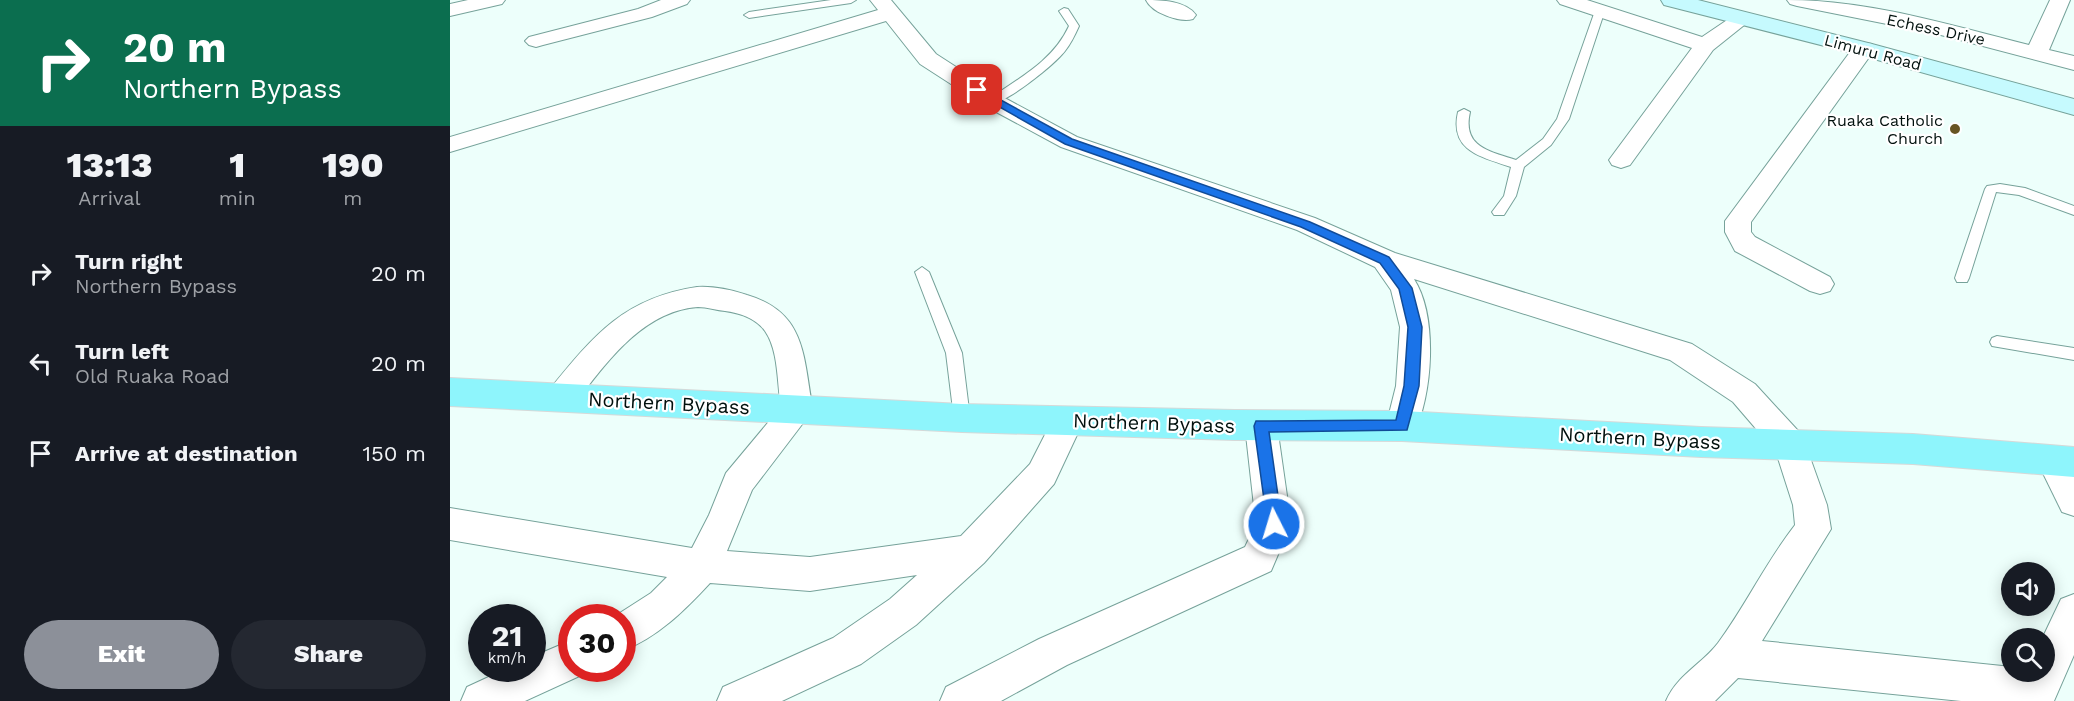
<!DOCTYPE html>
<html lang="en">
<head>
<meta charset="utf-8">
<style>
	:root { --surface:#171b24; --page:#242831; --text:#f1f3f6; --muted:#9ea1a6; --accent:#8c9099 }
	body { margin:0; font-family:"Work Sans",sans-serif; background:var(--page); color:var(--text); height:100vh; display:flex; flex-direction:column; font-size:22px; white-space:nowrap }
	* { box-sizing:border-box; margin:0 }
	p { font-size:20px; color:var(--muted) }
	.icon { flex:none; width:33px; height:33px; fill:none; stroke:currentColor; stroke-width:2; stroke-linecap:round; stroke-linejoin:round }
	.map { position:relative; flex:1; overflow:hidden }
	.drawer { display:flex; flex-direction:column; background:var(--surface); width:450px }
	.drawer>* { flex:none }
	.guide { background:#0b6e4f; color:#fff; overflow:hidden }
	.tools { position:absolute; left:1551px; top:562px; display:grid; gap:12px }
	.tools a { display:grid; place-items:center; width:54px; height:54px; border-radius:50%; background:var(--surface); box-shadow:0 3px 15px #0003; font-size:30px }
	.speed { position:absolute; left:18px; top:604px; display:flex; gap:12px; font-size:30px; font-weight:700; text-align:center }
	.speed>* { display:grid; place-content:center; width:78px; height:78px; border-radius:50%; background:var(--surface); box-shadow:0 3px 15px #0003; line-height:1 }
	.speed small { font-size:15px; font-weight:400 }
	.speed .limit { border:9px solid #d22; background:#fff; color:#111 }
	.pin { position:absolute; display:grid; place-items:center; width:51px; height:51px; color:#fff; margin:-26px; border-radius:12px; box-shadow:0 3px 9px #0006 }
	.me { position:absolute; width:66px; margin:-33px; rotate:355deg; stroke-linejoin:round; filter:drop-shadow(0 0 4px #0008) }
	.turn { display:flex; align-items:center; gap:21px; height:126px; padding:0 24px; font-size:27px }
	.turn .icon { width:78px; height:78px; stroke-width:2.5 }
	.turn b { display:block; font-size:42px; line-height:51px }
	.eta { display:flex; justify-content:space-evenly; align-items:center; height:102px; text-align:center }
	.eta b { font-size:36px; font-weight:800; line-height:42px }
	.primary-button { display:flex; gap:12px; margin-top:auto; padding:12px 24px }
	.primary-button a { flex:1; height:69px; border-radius:36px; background:var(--accent); color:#fff; font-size:24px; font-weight:800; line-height:69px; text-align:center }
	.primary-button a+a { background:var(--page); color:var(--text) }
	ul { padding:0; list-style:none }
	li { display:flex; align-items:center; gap:18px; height:90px; padding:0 24px }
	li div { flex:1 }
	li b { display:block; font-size:22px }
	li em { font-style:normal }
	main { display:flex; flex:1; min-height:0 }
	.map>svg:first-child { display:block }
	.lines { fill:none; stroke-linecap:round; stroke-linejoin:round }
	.service-casing { stroke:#76a29a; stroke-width:2 }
	.minor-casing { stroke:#76a29a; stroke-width:2 }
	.secondary-casing { stroke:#76a29a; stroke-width:2 }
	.primary-casing { stroke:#d6d9d8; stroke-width:2 }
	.service { fill:#fff; fill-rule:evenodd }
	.minor { fill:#fff; fill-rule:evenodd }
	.secondary { fill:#c6fafe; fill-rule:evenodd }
	.primary { fill:#8ef5fc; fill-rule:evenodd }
	.route { fill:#1a73e8; stroke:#114b97; stroke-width:1.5 }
	.poi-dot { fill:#685523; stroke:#fff; stroke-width:2 }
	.labels { text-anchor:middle; stroke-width:4.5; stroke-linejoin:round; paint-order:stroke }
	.far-street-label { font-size:16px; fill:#01100d; stroke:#fff }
	.far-poi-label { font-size:16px; fill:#01100d; stroke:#fff; text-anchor:end }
	.street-label { font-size:20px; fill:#01100d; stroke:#fff }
</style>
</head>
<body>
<main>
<section class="drawer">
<div class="guide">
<div class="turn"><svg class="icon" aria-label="right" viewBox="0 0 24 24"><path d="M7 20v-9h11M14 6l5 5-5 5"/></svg><div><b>20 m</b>Northern Bypass</div></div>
</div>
<div class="eta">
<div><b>13:13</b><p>Arrival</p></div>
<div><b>1</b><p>min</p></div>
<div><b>190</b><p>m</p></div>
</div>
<ul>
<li><svg class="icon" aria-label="right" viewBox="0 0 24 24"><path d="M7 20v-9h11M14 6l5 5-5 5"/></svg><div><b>Turn right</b><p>Northern Bypass</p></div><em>20 m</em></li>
<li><svg class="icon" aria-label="left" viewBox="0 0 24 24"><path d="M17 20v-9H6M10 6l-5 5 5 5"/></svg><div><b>Turn left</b><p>Old Ruaka Road</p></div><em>20 m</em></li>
<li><svg class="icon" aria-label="arrive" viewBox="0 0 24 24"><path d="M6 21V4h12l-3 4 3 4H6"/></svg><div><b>Arrive at destination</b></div><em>150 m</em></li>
</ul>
<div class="primary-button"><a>Exit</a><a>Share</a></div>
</section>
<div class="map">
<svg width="1624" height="701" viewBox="0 0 1624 701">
	<rect width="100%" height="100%" fill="#edfffb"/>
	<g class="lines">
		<g class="service-casing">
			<g id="service">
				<path d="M381,0h25l-5,3 -102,15 -5,-3 5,-3z"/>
				<path d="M614,8l4,1 11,17c-4,9 -8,17 -14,25 -10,13 -61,55 -76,52v-4c30,-21 64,-38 80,-73l-10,-15z"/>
				<path d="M1146,8l9,2 -36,109 -18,26 -27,22 -8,29 -12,19h-10l-2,-3 12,-16 7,-29c-29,-10 -62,-16 -53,-55l6,-3 6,3c-8,35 19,39 46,48l27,-21 14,-20z"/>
				<path d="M1550,184l25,4 49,18v9l-55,-20 -23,-3 -27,86 -2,4h-10l-2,-4 30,-89 2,-3z"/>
				<path d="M472,267l7,5 33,81 8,65 -2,5 -6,2 -6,-2 -2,-5 -8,-65 -31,-81z"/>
				<path d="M1547,336l77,12v12l-82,-14 -2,-4 2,-4z"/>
			</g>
		</g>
		<g class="minor-casing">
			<g id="minor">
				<path d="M18,0h37l-3,4 -52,12v-12z"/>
				<path d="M211,0h29l-3,4 -35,13 -109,28 -7,2 -7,-2 -4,-4 4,-4 109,-28z"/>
				<path d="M420,0h21l45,54 65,42 76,41 238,81 80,35 297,91 63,40 47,51 25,70 4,24 -69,112 250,26v5h32v-33h-2l19,-40 13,-5v61l-20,46h-93l-223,-23 -23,23h-49c11,-26 36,-37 52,-58 28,-38 48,-81 77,-118l-2,-20 -17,-53 -43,-50 -63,-42 -256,-81c24,37 19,117 -1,156l-11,4 -11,-4 -5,-9 10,-40 4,-59 -9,-37 -16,-23 -78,-37 -236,-83 -76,-41 -65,-42 -34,-43 -436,131v-15l428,-127z"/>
				<path d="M696,0c16,0 40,1 50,15l-3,4c-13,4 -41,-6 -47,-19z"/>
				<path d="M1107,0h30l115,37 34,-23h14l3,4 -40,32 -83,115 -9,3 -9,-3 -3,-5 83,-112 -132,-44z"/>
				<path d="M1337,0c82,0 163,25 242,45l21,-45h20l-21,50 25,6v14l-137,-36 -140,-28 -7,-2z"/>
				<path d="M1414,43l8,1 3,5 -124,173v10l4,5 75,40 4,7 -4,7 -10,3 -10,-3 -75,-40 -10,-19v-11l131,-177z"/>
				<path d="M247,287c16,-1 35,3 50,8 60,18 56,62 66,115l-61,80 -25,61 83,6 151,-21 69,-72 27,-53 11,-4 11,4 5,9 -30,64 -70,79 -68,62 -55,39 -79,37h-65l6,-14 110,-49 57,-39 27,-24 -107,16 -100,-8c-26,28 -52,54 -88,68v-33h-10l39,-25 16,-16 -217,-37v-32l242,40 17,-33 17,-42 55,-66c-4,-23 -2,-56 -16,-76 -9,-13 -26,-18 -40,-20 -9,-1 -18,-4 -27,-4 -57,4 -94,59 -126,100l-11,4 -11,-4 -5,-9 5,-9c44,-54 74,-91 147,-102z"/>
				<path d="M811,413l11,4 5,9 14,98 -20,47 -204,94 -66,36h-61l6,-14 93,-48 206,-92 11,-23 -11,-98 5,-9z"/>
				<path d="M1604,447l12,4 8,16v49l-12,-4 -25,-51 5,-10z"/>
				<path d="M122,640v29h15l-1,4 -61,28h-64l6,-14 39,-18h26v-12z"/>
			</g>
		</g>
		<g class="secondary-casing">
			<path id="secondary" d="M1211,0h37l174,44 202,55v16l-218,-61 -192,-49z"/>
		</g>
		<g class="primary-casing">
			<path id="primary" d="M0,378l512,26 273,6 167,1 299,16 212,7 161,13v30l-161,-13 -212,-7 -299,-16 -167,-1 -273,-8 -512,-26z"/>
		</g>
		<use href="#service" class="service"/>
		<use href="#minor" class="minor"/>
		<use href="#secondary" class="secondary"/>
		<use href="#primary" class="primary"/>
	</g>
	<path class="route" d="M527,87l95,52 238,83 79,35 23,31 10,39 -3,59 -12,44 -138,2 13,92 -3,5 -5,2 -6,-2 -14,-103 2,-5 140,-1 8,-34 4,-59 -9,-38 -19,-26 -79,-36 -236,-83 -92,-52 -1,-2z"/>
	<circle class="poi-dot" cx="1505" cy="129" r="6"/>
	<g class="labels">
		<g class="far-street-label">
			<text transform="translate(1486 29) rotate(12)" y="6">Echess Drive</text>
			<text transform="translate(1423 52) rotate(15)" y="6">Limuru Road</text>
		</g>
		<g class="far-poi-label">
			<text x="1493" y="126">Ruaka Catholic<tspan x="1493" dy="18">Church</tspan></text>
		</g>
		<g class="street-label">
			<text transform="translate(219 403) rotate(3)" y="7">Northern Bypass</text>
			<text transform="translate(704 423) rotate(2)" y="7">Northern Bypass</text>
			<text transform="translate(1190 438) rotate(3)" y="7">Northern Bypass</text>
		</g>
	</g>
</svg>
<div class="tools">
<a><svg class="icon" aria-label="sound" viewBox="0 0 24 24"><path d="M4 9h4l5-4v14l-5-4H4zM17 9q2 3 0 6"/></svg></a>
<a><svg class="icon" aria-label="search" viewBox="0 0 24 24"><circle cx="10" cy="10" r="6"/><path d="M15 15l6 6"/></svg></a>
</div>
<div class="speed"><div>21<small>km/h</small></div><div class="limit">30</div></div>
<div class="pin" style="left:527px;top:90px;background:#d93025"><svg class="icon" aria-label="arrive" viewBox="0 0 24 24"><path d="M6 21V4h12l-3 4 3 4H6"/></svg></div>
<svg class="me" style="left:824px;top:524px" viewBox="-20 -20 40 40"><circle r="17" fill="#1a73e8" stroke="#fff" stroke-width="3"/><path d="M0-11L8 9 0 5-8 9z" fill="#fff"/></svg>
</div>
</main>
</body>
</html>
